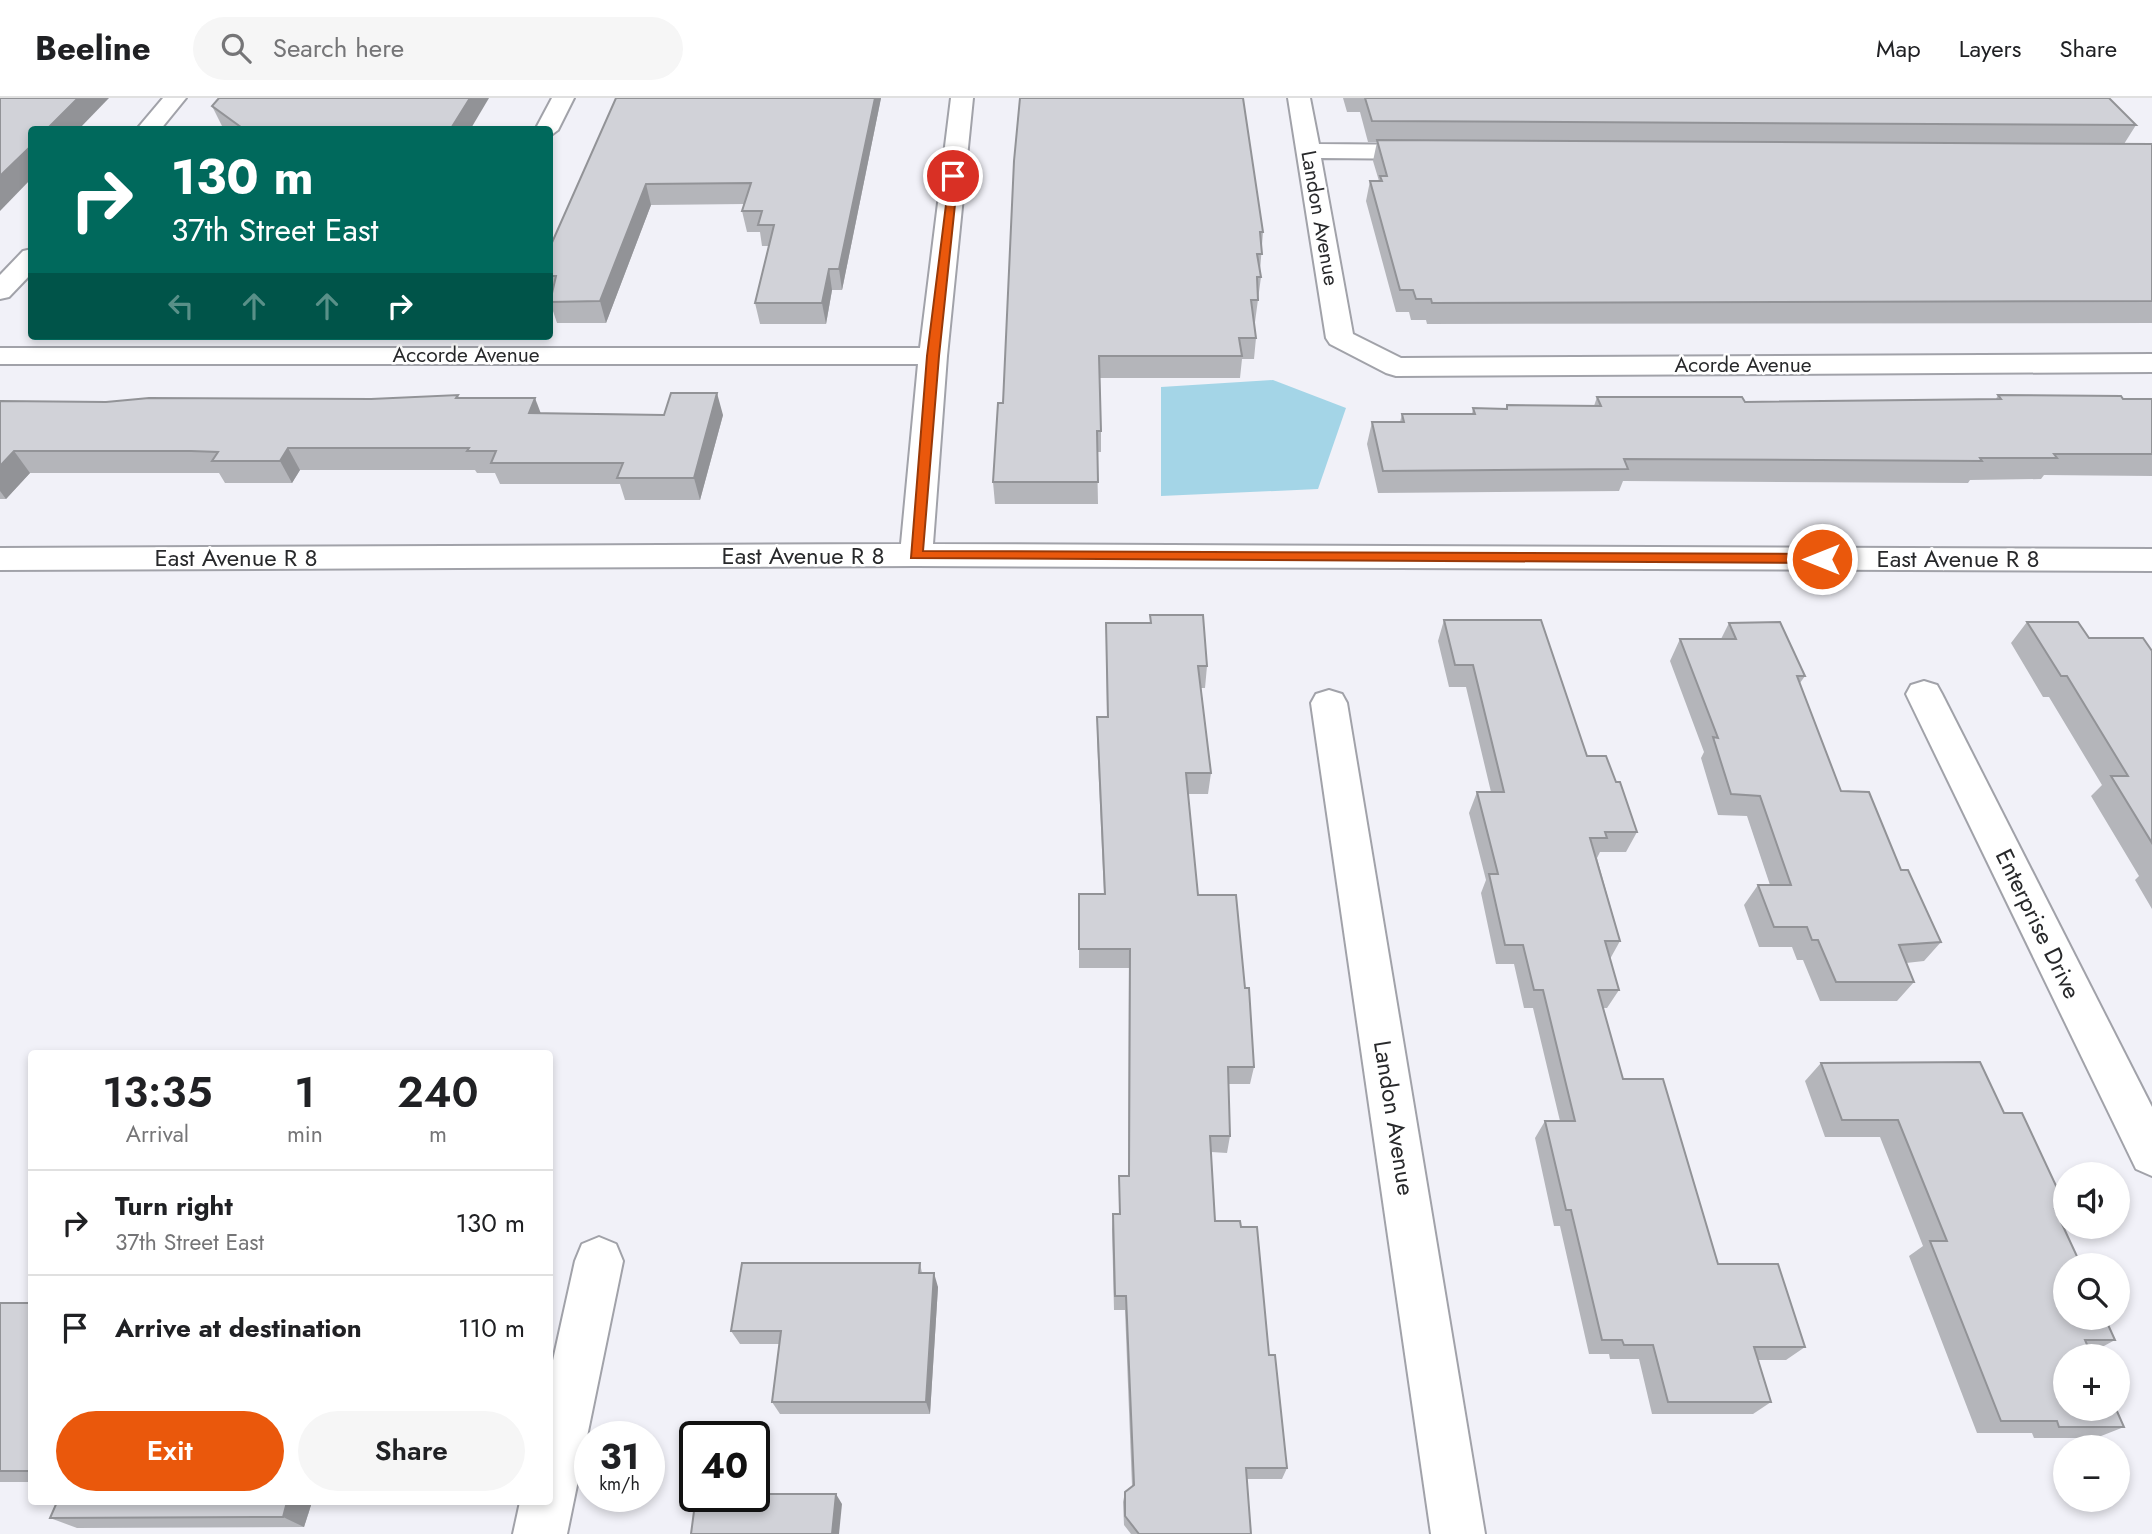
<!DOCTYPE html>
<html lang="en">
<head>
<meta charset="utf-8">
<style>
	:root { --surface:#fff; --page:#f6f6f6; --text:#202124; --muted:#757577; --line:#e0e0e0; --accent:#ea580c }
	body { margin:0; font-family:Jost,sans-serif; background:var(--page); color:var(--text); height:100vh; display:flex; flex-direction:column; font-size:26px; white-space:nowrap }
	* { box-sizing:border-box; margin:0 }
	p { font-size:23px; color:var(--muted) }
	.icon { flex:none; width:38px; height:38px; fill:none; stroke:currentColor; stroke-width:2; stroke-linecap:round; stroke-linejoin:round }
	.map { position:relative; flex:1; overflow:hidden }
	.drawer { position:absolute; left:28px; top:952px; width:525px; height:455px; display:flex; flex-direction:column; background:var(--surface); border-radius:7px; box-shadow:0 4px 10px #0003 }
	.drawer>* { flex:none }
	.hud { position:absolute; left:28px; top:28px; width:525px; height:214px; border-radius:7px; box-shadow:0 4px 10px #0003; background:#00695c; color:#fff; overflow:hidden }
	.controls { position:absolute; left:2053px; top:1064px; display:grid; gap:14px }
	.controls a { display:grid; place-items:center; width:77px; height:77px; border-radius:50%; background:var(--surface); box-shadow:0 4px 10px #0003; font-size:35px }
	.speed { position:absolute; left:574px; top:1323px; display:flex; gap:14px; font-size:35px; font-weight:700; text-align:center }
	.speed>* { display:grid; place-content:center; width:91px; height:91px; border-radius:50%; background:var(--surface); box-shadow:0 4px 10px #0003; line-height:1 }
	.speed small { font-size:18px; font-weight:400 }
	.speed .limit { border:4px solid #111; border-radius:10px; background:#fff; color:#111 }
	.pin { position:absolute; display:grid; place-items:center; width:60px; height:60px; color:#fff; margin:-30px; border:4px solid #fff; border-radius:50%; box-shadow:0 2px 7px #0007 }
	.me { position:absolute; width:77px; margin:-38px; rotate:270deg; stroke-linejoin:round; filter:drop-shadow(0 0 5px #0008) }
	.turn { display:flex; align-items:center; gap:24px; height:147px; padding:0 28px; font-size:32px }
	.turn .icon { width:91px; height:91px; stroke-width:2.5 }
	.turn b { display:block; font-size:49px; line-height:60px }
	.lanes { display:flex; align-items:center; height:66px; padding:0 28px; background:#0003; justify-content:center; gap:35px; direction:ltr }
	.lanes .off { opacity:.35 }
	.eta { display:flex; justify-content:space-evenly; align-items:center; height:119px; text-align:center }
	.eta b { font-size:42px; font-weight:600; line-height:49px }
	.action { display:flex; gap:14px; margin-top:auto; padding:14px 28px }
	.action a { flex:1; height:80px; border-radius:42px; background:var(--accent); color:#fff; font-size:28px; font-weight:600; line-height:80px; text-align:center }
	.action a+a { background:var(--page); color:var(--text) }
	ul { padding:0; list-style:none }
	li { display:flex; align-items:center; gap:21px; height:105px; padding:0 28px; border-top:2px solid var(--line) }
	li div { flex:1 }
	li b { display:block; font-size:26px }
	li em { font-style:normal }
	header { display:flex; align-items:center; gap:42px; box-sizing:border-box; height:98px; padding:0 35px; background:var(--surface); border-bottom:2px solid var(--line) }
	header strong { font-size:33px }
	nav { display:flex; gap:38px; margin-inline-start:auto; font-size:24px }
	.search { width:490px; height:63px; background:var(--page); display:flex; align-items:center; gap:18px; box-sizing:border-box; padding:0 24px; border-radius:38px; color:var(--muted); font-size:26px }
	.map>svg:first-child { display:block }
	.water { fill:#a4d5e7 }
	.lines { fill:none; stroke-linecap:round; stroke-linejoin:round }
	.minor-casing { stroke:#a1a2a9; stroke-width:4 }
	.minor { fill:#fff; fill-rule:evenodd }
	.wall { fill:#b4b5ba }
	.shaded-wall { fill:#929397 }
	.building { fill:#d1d2d8; stroke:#929397; stroke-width:2 }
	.route { fill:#ea580c; stroke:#983908; stroke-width:2 }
	.labels { text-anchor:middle; stroke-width:5; stroke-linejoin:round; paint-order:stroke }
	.far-street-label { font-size:21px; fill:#28292b; stroke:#fff }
	.street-label { font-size:24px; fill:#28292b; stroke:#fff }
</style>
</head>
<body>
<header>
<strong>Beeline</strong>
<div class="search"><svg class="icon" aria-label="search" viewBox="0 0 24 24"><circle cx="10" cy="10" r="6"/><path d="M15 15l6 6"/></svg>Search here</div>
<nav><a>Map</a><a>Layers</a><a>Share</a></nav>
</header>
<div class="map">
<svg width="2152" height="1436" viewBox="0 0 2152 1436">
	<rect width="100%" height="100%" fill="#f1f1f8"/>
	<path class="water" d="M1273,282l73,28 -28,81 -157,7v-109z"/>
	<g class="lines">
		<g class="minor-casing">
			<g id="minor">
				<path d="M163,0h23l-26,32h-24z"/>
				<path d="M552,0h22l-16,32 -8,6v-6h-15z"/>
				<path d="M951,0h22l-26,258 -14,188 1219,5v22l-1236,-5 -916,4v-22l901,-4 17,-180h-918v-16h920z"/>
				<path d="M1288,0h22l9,46 110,1 8,2 4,5 -4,5 -8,2 -108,-1 32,176 48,24 751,-4v18l-756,4 -10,-3 -56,-29 -4,-6z"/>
				<path d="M32,151v24l-23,24 -9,2v-24l23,-24z"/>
				<path d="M1924,583l13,4 5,9 210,413v69l-16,-7 -230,-475 5,-9z"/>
				<path d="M1329,592l13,4 5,9 138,831h-54l-120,-831 5,-9z"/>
				<path d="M599,1139l17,7 7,17 -56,273h-54l7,-32h30v-128l25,-113 7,-17z"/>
			</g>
		</g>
		<use href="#minor" class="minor"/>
	</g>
	<g class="wall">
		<path d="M616,0h265l-39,192h-10l-6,34h-66l-5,-21 14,-57h-7l-2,-14h-13l-5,-21 3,-7 -94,1 -45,118h-49l-7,-21v-55z"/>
		<path d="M1343,0h766l27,27 -12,19h28v179l-725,1 -1,-4h-15l-2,-8h-13l-30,-111 4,-20h9l-6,-20 4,-19h-9l-8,-30h-13z"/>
		<path d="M212,8l258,24h-243l-5,-4z"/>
		<path d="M1014,63l249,71 -3,39 1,6 -6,45h-1l2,16 -2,21h-12l-2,19h-140l1,53v21h-4l1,52h-103l-2,-22 10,-79z"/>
		<path d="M458,297l1,3 82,15 182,2 -23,85h-75l-5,-16h-120l-5,-11h-18l-2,-3h-175l-8,13h-67l-6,-10h-189l-24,26h-6v-98l106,1 265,-3z"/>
		<path d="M1998,297l154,4v77l-108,-1 -3,4 -71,1 -2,3 -345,-2 -4,10 -241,2 -11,-49 5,-22h28l2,-8h70l1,-6 33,1 1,-4 87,1 3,-9 148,5 251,-3z"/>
		<path d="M1150,517l57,51 -2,22h-4l10,85 -3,21h-20l10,101 47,93 9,79 -4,17h-22l2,52 -3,17 -16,-1 4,69 26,6 28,128 18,113 -5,11h-35l4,55h-120l-7,-9 -1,-23 2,-10 7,-6 -7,-176h-11l-2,-81 1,-15h6v-38h9l1,-208h-50v-74h25l-7,-156v-21h10l-1,-94h44z"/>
		<path d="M1444,522l172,162 21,50 -11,20h-26l-3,6 23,83 -10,18 9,31 -12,18h-4l20,71 95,185 87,83 -19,13h-28l13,42 -18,12h-101l-13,-55h-29l-1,-5h-20l-29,-128h-6l-19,-88 10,-17h15l-27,-113h-9l-10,-44h-18l-15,-71 5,-13 -17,-67 8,-21h14l-25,-105h-17l-11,-46z"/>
		<path d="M2027,524l62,16 63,13v258l-17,-29 4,-4 -48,-80 11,-11 -53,-88h-6l-32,-54z"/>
		<path d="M1729,525l76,53 -5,7 41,108 60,79 40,72 -17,19 -18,2 8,19 -17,19h-77l-17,-41h-6l-5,-13h-33l-15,-42 14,-20h12l-23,-69 -29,-1 -17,-57 3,-6 -34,-91 10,-22h41z"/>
		<path d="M1821,965l183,50 61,92v6l-7,4 57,125 -24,13 33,74 -28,11h-62l-2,-5h-55l-68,-177 14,-10 -43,-109h-55l-20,-56z"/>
		<path d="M920,1165l2,10 16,14 -8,127h-150l-8,-12 8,-58h-40l-9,-13z"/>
		<rect x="0" y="1205" width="32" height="179"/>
		<path d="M57,1404h255l-8,25 -227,1 -27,-10z"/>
	</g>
	<g class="shaded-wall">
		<path d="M78,0h31l-31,32h-32z"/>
		<path d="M470,0h19l-19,32h-20z"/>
		<path d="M875,0h6l-39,192 -3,-21z"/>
		<path d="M32,47v33l-32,33v-35z"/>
		<path d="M646,86l5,21 -45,118 -6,-22z"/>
		<path d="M829,171l3,21 -6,34 -4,-21z"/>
		<path d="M717,295l6,22 -23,85 -6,-22z"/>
		<path d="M535,300l8,21 -14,-6z"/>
		<path d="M288,350l12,22 -8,13 -12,-22z"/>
		<path d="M14,353l16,22 -24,26 -6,-8v-25z"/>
		<path d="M934,1175l4,14 -8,127 -4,-12z"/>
		<path d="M836,1396l6,10 -3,30h-7z"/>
		<path d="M287,1404h25l-8,25 -21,-10z"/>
	</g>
	<g class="building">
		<path d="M0,0h78l-32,32h-14v15l-32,31z"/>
		<path d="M219,0h251l-20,32h-205l-33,-24z"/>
		<path d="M616,0h259l-36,171h-10l-7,34h-67l19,-78h-16l4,-14h-20l9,-28 -105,1 -46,117 -50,1 6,-26h-6v-29z"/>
		<path d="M1020,0h223l20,134h-3l2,22h-5l4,23h-4l1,23h-7l5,38h-17l3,18h-143l2,75h-4l1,51h-105l5,-79h5l11,-242z"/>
		<path d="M1365,0h744l27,27 -764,-4z"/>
		<path d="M1377,42l775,4v157l-720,2 -1,-4h-15l-3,-9h-13l-30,-109h12l-2,-5h7z"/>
		<path d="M671,295h46l-23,85h-77l6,-15h-132l5,-12h-29l2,-3h-181l-8,13h-68l6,-9 -27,-1h-177l-14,15v-65l106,1 43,-4 222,1 87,-4 -2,3h79l-6,15 135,2z"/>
		<path d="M1998,297l123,1 2,3h29v55h-98l3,4h-77l2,3 -358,-2 4,10 -245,2 -11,-49h32l-2,-8h73l-2,-6 34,1v-4l94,1 -4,-9h145l3,5 256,-3z"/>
		<path d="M1150,517h53l4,51h-9l13,107h-25l12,122h38l9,93h4l5,79h-26l2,69h-20l5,85h25l1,6h16l12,128h6l12,113h-41l5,66h-112l-14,-18v-24l9,-7 -8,-189h-11l-2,-82h7l-1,-38h10l1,-227h-51v-55h26l-8,-177h11l-2,-94h45z"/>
		<path d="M1444,522h97l46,136h19l10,26h4l17,50h-32l2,6h-17l30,103h-15l14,49h-21l25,89h40l55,185h60l27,83h-51l17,55h-103l-15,-57h-29l-2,-5h-20l-31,-130h-5l-21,-89h30l-32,-131h-9l-11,-45h-18l-16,-71h9l-21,-82h27l-31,-127h-18z"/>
		<path d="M1780,524l25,54h-8l44,115 28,1 32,78h7l33,72 -42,3 15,37h-78l-18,-42h-6l-5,-13h-33l-16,-42h33l-31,-89 -29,-2 -18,-57 5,1 -38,-99h56l-7,-16z"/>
		<path d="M2027,524h51l11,16h54l9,13v192l-41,-67h17l-61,-100h-6z"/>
		<path d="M1980,964l24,51h18l43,92v4h-10l26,56h-16v53h40l10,22h-30l7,16h-27v53h51l8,18h-65l-2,-6h-56l-71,-180h17l-49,-121h-56l-21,-57z"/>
		<path d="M742,1165h178l-1,10h15l-8,129h-154l9,-71h-50z"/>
		<rect x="0" y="1205" width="32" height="168"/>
		<path d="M754,1396h82l-4,40h-141l5,-38h58z"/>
		<path d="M57,1404h230l-4,15 -233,1z"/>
	</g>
	<path class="route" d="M950,75l8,3 -19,180 -16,195 899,3 7,5 -7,4 -911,-5 16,-202z"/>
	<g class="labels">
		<g class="far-street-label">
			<text transform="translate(1320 120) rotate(80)" y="7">Landon Avenue</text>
			<text x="466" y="264">Accorde Avenue</text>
			<text x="1743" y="274">Acorde Avenue</text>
		</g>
		<g class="street-label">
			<text x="803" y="466">East Avenue R 8</text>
			<text x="236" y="468">East Avenue R 8</text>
			<text x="1958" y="469">East Avenue R 8</text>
			<text transform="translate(2038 826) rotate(64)" y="8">Enterprise Drive</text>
			<text transform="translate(1394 1020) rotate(81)" y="8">Landon Avenue</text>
		</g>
	</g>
</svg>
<div class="controls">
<a><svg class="icon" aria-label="sound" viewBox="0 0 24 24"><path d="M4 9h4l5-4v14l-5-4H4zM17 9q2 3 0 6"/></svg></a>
<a><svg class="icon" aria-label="search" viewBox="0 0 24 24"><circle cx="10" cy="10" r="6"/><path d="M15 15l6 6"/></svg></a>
<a>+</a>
<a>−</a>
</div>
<div class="speed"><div>31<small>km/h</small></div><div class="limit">40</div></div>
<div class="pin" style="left:953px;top:78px;background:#d93025"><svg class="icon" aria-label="arrive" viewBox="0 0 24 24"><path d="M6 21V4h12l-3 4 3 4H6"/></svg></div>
<svg class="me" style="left:1822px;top:461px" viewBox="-20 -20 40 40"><circle r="17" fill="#ea580c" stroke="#fff" stroke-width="3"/><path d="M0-11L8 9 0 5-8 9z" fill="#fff"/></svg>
<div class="hud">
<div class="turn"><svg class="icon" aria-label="right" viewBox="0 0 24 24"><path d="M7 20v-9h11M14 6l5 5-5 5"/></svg><div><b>130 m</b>37th Street East</div></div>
<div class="lanes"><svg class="icon off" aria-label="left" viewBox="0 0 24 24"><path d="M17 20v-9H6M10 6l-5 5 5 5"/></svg><svg class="icon off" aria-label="ahead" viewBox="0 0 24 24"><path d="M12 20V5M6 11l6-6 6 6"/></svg><svg class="icon off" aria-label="ahead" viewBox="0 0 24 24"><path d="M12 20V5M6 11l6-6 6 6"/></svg><svg class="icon" aria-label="right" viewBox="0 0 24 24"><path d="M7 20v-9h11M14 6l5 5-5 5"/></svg></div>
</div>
<section class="drawer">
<div class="eta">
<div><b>13:35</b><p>Arrival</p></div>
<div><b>1</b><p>min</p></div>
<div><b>240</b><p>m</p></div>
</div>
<ul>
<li><svg class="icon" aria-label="right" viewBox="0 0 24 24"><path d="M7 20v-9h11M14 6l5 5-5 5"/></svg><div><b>Turn right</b><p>37th Street East</p></div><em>130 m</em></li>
<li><svg class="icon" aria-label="arrive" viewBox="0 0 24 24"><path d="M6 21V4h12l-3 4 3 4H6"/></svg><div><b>Arrive at destination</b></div><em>110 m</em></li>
</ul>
<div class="action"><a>Exit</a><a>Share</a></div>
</section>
</div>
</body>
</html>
